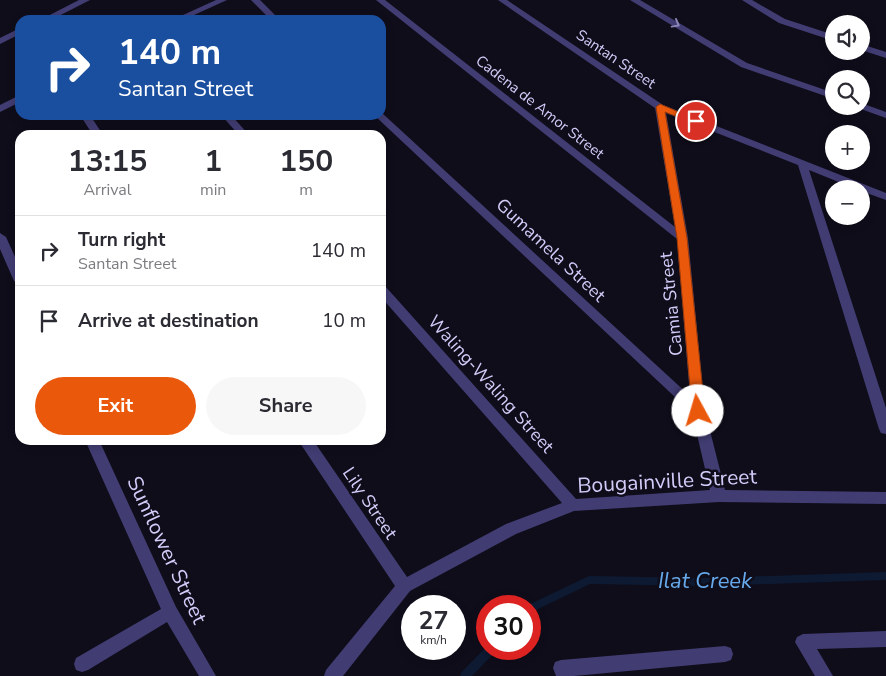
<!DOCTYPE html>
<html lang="en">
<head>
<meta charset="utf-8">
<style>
	:root { --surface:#fff; --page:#f7f7f7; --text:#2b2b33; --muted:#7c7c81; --line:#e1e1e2; --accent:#ea580c }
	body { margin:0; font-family:"Nunito Sans",sans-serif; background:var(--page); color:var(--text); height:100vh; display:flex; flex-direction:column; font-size:19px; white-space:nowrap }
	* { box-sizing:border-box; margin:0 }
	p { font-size:16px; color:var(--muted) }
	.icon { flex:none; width:28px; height:28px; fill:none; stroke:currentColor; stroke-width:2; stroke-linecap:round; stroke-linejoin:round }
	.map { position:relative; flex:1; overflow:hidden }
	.panel { position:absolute; left:15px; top:130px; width:371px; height:315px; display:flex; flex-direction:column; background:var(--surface); border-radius:15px; box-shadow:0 2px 8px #0003 }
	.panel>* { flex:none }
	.top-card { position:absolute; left:15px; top:15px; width:371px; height:105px; border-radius:15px; box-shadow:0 2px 8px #0003; background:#1a4fa0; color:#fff; overflow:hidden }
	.controls { position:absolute; left:825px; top:15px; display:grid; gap:10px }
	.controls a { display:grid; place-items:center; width:45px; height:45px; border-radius:50%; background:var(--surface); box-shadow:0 2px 8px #0003; font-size:25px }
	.speed { position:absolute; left:401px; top:595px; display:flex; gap:10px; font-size:25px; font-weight:700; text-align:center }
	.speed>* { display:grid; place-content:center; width:65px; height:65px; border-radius:50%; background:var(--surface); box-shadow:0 2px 8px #0003; line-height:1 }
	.speed small { font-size:12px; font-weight:400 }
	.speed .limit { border:8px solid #d22; background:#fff; color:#111 }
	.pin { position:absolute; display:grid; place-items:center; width:42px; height:42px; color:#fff; margin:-21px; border:2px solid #fff; border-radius:50%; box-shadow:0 1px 5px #0007 }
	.me { position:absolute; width:55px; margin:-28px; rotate:354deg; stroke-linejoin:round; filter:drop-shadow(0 0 4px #0008) }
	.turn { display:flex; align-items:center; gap:18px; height:105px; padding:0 20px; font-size:22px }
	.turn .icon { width:65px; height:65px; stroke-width:2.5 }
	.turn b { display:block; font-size:35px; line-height:42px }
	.eta { display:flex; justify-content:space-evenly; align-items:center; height:85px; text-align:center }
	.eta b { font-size:30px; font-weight:700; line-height:35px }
	.cta { display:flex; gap:10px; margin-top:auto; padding:10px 20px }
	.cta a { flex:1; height:58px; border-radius:30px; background:var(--accent); color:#fff; font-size:20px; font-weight:700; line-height:58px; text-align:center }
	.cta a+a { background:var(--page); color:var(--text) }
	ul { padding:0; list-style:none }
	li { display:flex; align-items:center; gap:15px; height:70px; padding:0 20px; border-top:1px solid var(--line) }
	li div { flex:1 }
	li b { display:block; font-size:19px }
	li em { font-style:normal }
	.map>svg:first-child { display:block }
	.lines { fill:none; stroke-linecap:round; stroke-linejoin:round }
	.stream { fill:#0d1a32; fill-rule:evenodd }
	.minor { fill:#413d73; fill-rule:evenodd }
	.oneway { stroke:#8a84b6 }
	.route { fill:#ea580c; stroke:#983908 }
	.labels { text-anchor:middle; stroke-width:5; stroke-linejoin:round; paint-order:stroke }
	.far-street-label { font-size:15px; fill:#d2ccf9; stroke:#0f0d1a }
	.street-label { font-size:18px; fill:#d2ccf9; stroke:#0f0d1a }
	.near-street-label { font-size:21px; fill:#d2ccf9; stroke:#0f0d1a }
	.near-water-label { font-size:22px; font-style:italic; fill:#66aaec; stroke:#0f0d1a }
</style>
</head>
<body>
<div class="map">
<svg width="886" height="676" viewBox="0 0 886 676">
	<rect width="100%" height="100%" fill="#0f0d1a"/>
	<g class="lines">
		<g class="stream">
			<path d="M886,572v8l-180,6 -116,-2 -60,29v-7h-4l63,-30 117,2z"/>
			<path d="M487,646l1,3h8l-1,3 -23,24h-12l1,-3z"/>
		</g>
		<g class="minor">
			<path d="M79,0h11l-39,20h-11z"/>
			<path d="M216,0h11l-44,20h-11z"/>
			<path d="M251,0h9l20,20h-9z"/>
			<path d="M376,0h9l290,227 -20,-119 -157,-108h9l156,105 223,88v7l-25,-9v-2h-5l-47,-19 77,238v26l-5,-1 -2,-4 -81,-264 -132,-52 22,125 17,173 20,79 161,2v12l-167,-2 -145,9 -58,23 -106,57 -67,85h-19l2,-6 69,-84 -97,-146h15l94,137 99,-53 56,-21 -181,-206v-12l4,1 191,213 134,-9 -18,-77 -318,-298h7l1,-2 308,283 -13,-157z"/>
			<path d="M630,0h10l107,63 87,30v6l-93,-32z"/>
			<path d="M742,0h10l33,19 49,16v6l-55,-18z"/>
			<path d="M20,28v6l-20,10v-6z"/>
			<path d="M861,44l25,8v6l-25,-8z"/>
			<path d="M20,95v7l-20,10v-7z"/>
			<path d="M861,103l25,9v6l-28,-10 -2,-2h5z"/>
			<path d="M80,115h10l13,20h-10z"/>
			<path d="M221,115h10l18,20h-10z"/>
			<path d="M0,233l6,4 14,31v17l-6,-4 -14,-32z"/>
			<path d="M85,440h14l77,167 40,69h-17l-32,-54 -79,48 -6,2 -6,-2 -2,-6 2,-6 85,-49z"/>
			<path d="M886,631v16l-69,2 16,27h-18l-20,-34 2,-5 6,-3z"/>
			<path d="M725,646l6,2 2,6 -2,6 -6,2 -151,14h-18l-3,-8 2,-6 6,-2z"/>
		</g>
	</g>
	<defs><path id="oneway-chevron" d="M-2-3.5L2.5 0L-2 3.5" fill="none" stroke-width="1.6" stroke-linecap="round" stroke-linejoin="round" transform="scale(1.25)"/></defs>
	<use class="oneway" href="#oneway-chevron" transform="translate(676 24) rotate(29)"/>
	<path class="route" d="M660,104l40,17 -1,2h-6l-28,-11 22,126 18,173 -2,3h-9l-2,-3 -15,-173 -21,-131z"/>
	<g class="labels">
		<g class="far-street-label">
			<text transform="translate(616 59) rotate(34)" y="5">Santan Street</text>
			<text transform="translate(540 107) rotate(38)" y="5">Cadena de Amor Street</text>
		</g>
		<g class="street-label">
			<text transform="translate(551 250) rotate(43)" y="6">Gumamela Street</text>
			<text transform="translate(671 304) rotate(-96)" y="6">Camia Street</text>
			<text transform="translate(491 384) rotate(48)" y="6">Waling-Waling Street</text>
			<text transform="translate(370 503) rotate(56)" y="6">Lily Street</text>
		</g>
		<g class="near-street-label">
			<text transform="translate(667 481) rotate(-3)" y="7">Bougainville Street</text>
			<text transform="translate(167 550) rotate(65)" y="7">Sunflower Street</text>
		</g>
		<g class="near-water-label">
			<text x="705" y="588">Ilat Creek</text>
		</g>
	</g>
</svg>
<div class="controls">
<a><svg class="icon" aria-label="sound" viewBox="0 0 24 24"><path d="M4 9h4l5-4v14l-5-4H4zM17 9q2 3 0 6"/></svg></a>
<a><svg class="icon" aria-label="search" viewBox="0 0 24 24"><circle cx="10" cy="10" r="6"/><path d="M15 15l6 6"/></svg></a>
<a>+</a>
<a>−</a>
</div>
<div class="speed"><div>27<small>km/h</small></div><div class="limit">30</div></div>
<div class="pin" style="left:696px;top:121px;background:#d93025"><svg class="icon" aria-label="arrive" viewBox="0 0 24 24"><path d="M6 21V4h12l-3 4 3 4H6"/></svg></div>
<svg class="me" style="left:698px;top:411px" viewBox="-20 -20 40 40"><circle r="19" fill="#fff"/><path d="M0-13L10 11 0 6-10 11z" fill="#ea580c"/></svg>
<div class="top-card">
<div class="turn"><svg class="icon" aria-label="right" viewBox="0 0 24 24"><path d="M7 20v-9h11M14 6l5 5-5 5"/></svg><div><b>140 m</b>Santan Street</div></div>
</div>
<section class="panel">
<div class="eta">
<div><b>13:15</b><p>Arrival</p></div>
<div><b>1</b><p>min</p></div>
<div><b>150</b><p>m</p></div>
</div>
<ul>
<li><svg class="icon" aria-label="right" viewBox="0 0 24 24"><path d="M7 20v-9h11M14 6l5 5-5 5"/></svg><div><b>Turn right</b><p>Santan Street</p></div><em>140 m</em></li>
<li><svg class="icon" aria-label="arrive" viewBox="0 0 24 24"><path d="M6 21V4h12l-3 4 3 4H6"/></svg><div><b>Arrive at destination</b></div><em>10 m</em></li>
</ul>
<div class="cta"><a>Exit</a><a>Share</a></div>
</section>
</div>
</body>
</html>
